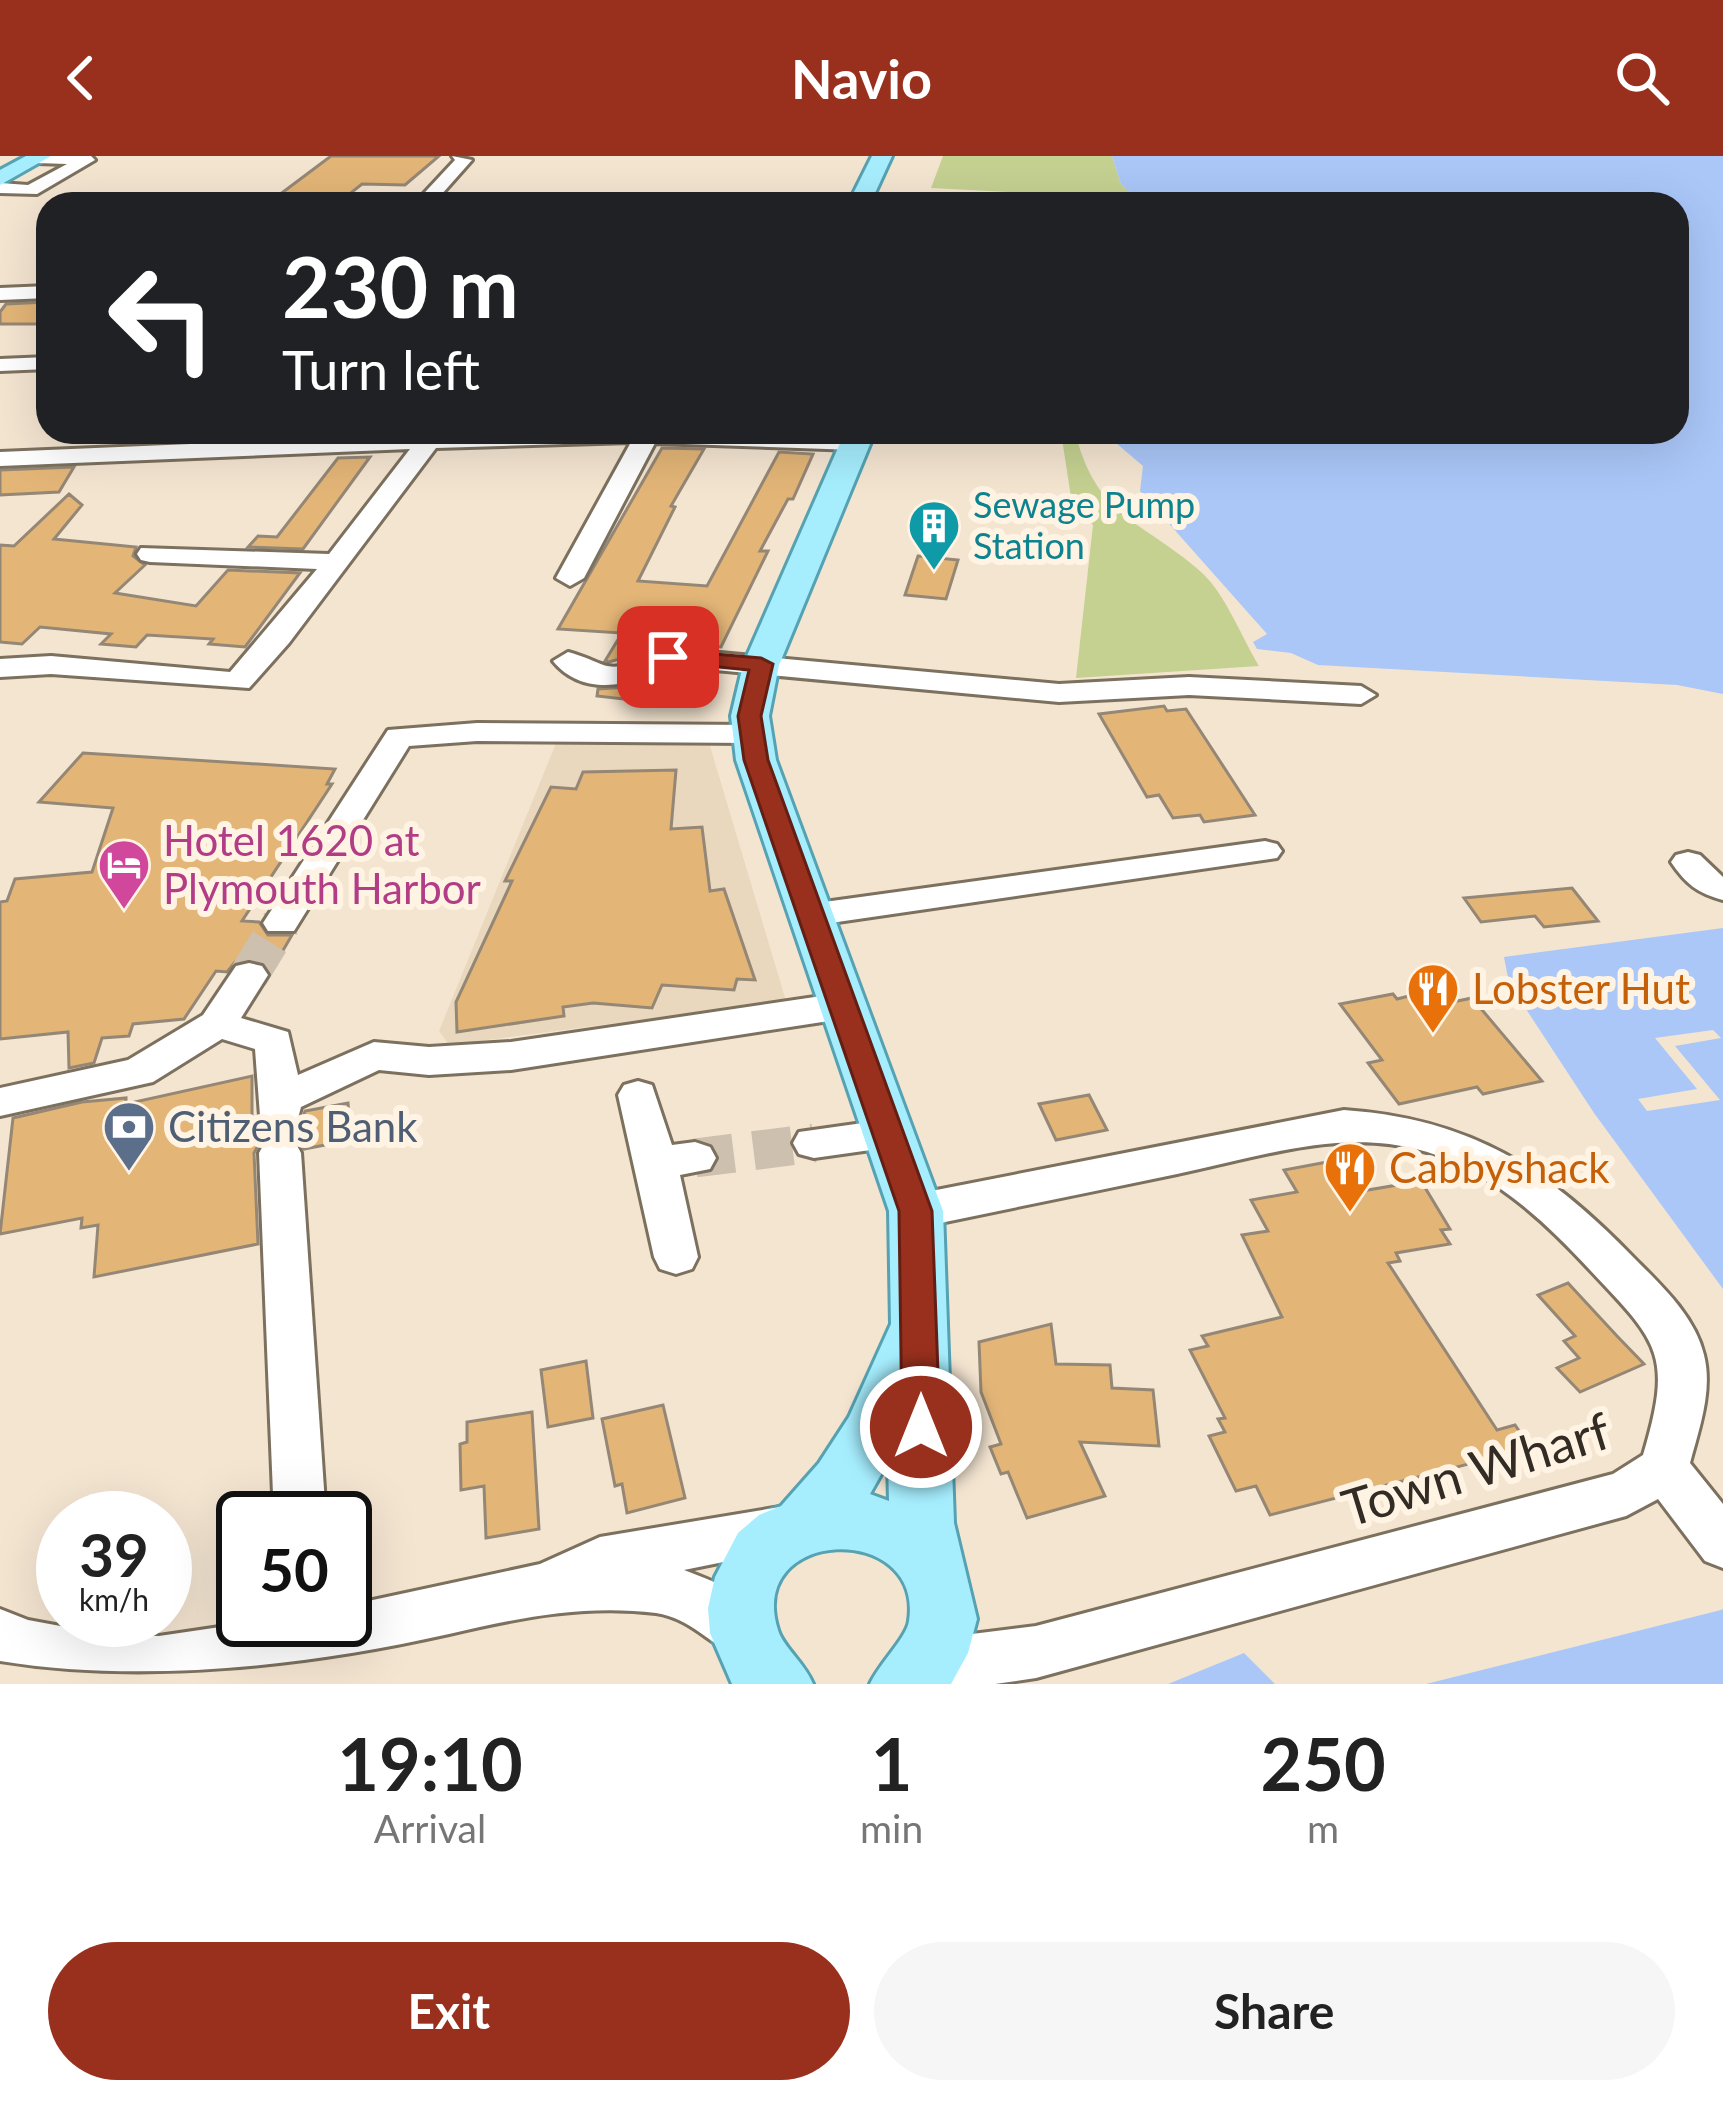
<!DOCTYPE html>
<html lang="en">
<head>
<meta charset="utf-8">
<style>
	:root { --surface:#fff; --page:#f6f6f6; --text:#222; --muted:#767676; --accent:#99301d }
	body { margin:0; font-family:Lato,sans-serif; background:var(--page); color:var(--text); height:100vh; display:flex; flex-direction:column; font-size:45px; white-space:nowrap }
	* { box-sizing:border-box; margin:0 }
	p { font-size:39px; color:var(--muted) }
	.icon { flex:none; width:66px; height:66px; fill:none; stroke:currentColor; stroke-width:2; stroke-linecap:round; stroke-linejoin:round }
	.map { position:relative; height:1528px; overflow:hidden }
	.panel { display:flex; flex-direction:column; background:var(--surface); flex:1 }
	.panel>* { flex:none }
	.top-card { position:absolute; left:36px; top:36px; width:1653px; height:252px; border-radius:36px; box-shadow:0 12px 48px #0002; background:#202124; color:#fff; overflow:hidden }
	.speed { position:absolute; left:36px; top:1335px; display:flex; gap:24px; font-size:60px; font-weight:700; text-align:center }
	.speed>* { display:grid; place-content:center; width:156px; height:156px; border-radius:50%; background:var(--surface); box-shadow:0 12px 48px #0002; line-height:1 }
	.speed small { font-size:30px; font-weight:400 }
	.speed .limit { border:6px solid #111; border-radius:18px; background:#fff; color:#111 }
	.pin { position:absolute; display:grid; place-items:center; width:102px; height:102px; color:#fff; margin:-51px; border-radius:24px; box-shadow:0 6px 18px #0006 }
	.me { position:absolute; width:132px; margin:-66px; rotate:0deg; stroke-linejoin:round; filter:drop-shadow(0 0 9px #0008) }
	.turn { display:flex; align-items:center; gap:42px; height:252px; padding:0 48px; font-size:54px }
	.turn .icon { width:156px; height:156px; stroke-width:2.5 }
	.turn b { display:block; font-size:84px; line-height:102px }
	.eta { display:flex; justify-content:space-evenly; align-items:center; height:204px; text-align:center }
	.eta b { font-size:72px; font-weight:700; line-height:84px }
	.primary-button { display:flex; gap:24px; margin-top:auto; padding:24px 48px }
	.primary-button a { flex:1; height:138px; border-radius:72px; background:var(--accent); color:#fff; font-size:48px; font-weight:700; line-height:138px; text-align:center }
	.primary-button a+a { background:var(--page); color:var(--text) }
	header { display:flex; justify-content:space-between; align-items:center; height:156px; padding:0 48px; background:var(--accent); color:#fff; font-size:54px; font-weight:700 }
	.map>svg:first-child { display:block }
	.built { fill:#ead8be }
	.green { fill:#c5d191 }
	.water { fill:#aac7f8 }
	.pier { fill:#f4e5d1 }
	.building { fill:#e3b577; stroke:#958775; stroke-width:3 }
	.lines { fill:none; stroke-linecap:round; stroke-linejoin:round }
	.minor-tunnel { stroke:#cdc0af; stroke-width:39; stroke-dasharray:39 20; stroke-linecap:butt }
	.minor-casing { stroke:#7c705e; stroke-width:6 }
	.major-casing { stroke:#56a2b2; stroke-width:6 }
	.minor { fill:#fff; fill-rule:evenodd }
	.major { fill:#a6eefe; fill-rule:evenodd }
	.route { fill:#99301d; stroke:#631f13; stroke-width:3 }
	.labels { text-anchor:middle; stroke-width:12; stroke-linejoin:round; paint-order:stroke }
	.far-culture-label { font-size:36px; fill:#0d838f; stroke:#fff3e3; text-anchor:start }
	.hotel-label { font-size:42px; fill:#b23c85; stroke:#fff3e3; text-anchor:start }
	.food-label { font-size:42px; fill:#c56008; stroke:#fff3e3; text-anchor:start }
	.service-label { font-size:42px; fill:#4e5e75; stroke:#fff3e3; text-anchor:start }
	.near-street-label { font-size:51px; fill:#322c25; stroke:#fff3e3 }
</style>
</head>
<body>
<header><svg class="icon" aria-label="back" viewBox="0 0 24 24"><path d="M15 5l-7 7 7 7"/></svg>Navio<svg class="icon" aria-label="search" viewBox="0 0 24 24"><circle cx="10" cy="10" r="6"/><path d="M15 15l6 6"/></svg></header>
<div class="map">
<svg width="1723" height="1528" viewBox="0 0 1723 1528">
	<rect width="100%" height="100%" fill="#f4e5d1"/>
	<path class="built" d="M556,587l154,3 76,255 -337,44 -10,-14z"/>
	<g class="green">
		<path d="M943,0h169l9,28 17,15 -207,-11z"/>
		<path d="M1061,276h14c22,87 66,87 126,140 24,21 41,66 58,94l-183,12 17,-153 -21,-21z"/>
	</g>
	<g class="water">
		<path d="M1112,0h611v538l-46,-9 -359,-20 -27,-12 -34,-4 -4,-7 14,-8 -127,-143 3,-25 -40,-34h574v-228h-534l-22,-20z"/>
		<path d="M1723,772v361l-129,-176 -85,-130 -5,-26z"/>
		<path d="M1723,1453v75h-297l295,-74z"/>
		<path d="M1244,1497l31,31h-107z"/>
	</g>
	<path class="pier" d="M1713,874l8,8 -46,8 45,54 -73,11 -9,-12 59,-10 -42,-51z"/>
	<g class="building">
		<path d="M331,0h108l-34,29 -43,-1 -25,20h-70z"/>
		<path d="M48,146v10l-10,12h-38v-12l6,-8z"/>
		<path d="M662,292l42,1 -33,57 4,1 -37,74 69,5 72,-134 34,2 -20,45h-5l-28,52h8l-47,96 -42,-2 -5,-7 5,-20 -20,-10 -16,11 -6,19 7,14 -35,10 -4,-1 17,-28 -64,-4z"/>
		<path d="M370,301l-67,92 -55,-2 10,-11 19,1 61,-79z"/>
		<path d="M74,311l-15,25 -59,3v-25z"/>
		<path d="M69,338l13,11 -28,34 82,8 -3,9 12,9 -30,28 81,13 32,-36 72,3 -55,74 -36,-3 4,-5 -66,-4 -11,12 -35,-3 10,-10 -71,-7 -18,17 -22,-2v-97l14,1z"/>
		<path d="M918,400l40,4 -12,39 -41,-4z"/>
		<path d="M673,515l30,2 -18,33 -88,-10 1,-7 29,-2z"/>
		<path d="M1164,550l3,5 19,-2 69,106 -51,7 -4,-7 -27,3 -14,-23 -12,2 -48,-83z"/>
		<path d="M83,597l252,16 -8,15h5l-90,137 17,1 9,13h24l-21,36 -8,-9 -13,-3 -15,3 -8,10 -11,-1 -32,48 -51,5 -4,12 -27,2 -8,25 -25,5 -1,-36 -68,7v-137l7,-1 8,-22 77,-7 21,-64 -74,-6z"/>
		<path d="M676,614l-5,59 31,-2 8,64 14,-2 31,91 -18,-1 -3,11 -72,-5 -10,23 -59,-5 -30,4 1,9 -107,16 -1,-30 56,-121h-7l46,-94 25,2 7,-17z"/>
		<path d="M1572,732l26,33 -54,6 -9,-11 -54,6 -17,-24z"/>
		<path d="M1393,838l4,5 12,-3 10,13 53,-11 70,83 -59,13 -6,-7 -78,17 -31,-41 14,-3 -42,-56z"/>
		<path d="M252,920v41l13,13 12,4 -16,6 -7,13 4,91 -164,33 4,-52 -17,3 1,-10 -82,16 13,-116 69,-16 44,-4v6z"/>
		<path d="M1089,939l18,35 -51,10 -17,-36z"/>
		<path d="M348,947l3,37 -47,9 -8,-11 -11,-3 15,-8 5,-16z"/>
		<path d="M1338,1004l18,32 65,-11 29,48 -9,1 9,14 -54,9 4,8 -12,2 109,167 18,-5 16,23 -261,67 -14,-29 -20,5 -27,-55 16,-4 -7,-13 7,-1 -35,-68 18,-4 -6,-10 80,-19 -40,-82 26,-4 -17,-31 46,-8 -13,-22z"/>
		<path d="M1568,1127l49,53 27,28 -64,28 -23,-24 22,-10 -15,-17 11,-5 -37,-41z"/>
		<path d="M1051,1168l5,40 54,1 2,23 41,2 6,56 -79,-4 25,54 -78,22 -19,-46 -7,2 -11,-27 11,-3 -20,-52 -2,-50z"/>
		<path d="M586,1205l7,57 -45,9 -7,-57z"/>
		<path d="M663,1249l22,93 -58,15 -5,-29 -7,2 -13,-67z"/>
		<path d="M532,1256l7,117 -53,9 -2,-52 -23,4 -1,-46 7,-2v-20z"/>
	</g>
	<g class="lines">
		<g class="minor-tunnel">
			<path d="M249,819l32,-52"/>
			<path d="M695,1002l119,-15"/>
		</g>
		<g class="minor-casing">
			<g id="minor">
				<path d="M30,0h61l4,4 -58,34 -37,-1v-10l28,2 39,-21 -30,-1z"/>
				<path d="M452,0l20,4 -39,44h-19l41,-44z"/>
				<path d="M48,130v12l-48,2v-12z"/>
				<path d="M48,201v12l-48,2v-12z"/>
				<path d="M744,276l111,4 12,7 -12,7 -200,-7 -71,135 -14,8 -14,-8 75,-136 -195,6 -147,195 -40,45 -198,-14 -51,3v-18l51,-3 179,16 87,-103 -167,-7 -9,-2 -4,-6 4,-6 188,6 81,-105 -410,17v-14l479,-20z"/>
				<path d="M661,456l14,8 -6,19 8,10 382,35 130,-7 172,9 15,9 -15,9 -172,-9 -130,7 -387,-36c-37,19 -88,33 -119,-5l15,-9c43,12 36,25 83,2l-10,-15 6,-19z"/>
				<path d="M477,567l275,2 16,9 -16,9 -275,-2 -68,5 -115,185h-26l-5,-8 125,-193z"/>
				<path d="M1265,685l12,3 5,7 -5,7 -467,68 -13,-3 -5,-8 5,-8 13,-3z"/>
				<path d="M1688,696l12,3 23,22v23c-26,-7 -37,-16 -52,-38l5,-7z"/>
				<path d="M249,807l13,3 6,9 -27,43 47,14 10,43 76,-33 55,5 82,-5 331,-49 14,4 5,9 -5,9 -14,4 -331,51 -82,5 -50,-5 -78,37 -5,19 -15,5 -15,-5 -6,-10 -5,-67 -33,-10 -69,43 -153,34v-28l128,-28 75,-45 33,-49z"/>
				<path d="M638,925l14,4 20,60 23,-3 15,5 6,11 -6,11 -30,6 18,82 -6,12 -16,5 -16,-5 -6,-12 -36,-162 6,-10z"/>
				<path d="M1344,954c129,9 204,59 292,150 27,27 59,57 68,95 9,36 -5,74 -14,108l33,41v64l-18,-7 -47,-62 -32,17 -590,162 -41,6h-91l-8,-17 8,-19 20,-8 112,-14 577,-152 30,-19c30,-101 16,-112 -53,-185 -46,-50 -102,-102 -170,-120 -81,-22 -164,8 -243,24 -87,18 -174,36 -261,54l-15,-5 -7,-12 7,-12 15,-5z"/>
				<path d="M891,963l15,4 6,11 -6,11 -92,13 -15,-4 -6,-11 6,-11z"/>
				<path d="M280,982l15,4 6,11 25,365h-52l-15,-365 6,-11z"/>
				<path d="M780,1351l18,6 8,17 -8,17 -114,23c35,13 71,27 86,63l-8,18 -19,8c-32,-13 -52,-41 -87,-46 -72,-9 -138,5 -207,21 -142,32 -307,50 -449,27v-52l28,11 81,15 50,1 108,-16h78v-14l195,-42 60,-27z"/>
			</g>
		</g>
		<g class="major-casing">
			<g id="major">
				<path d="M26,0h25l-51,29v-15z"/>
				<path d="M872,0h20l-22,48h-22z"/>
				<path d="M845,276h30l-96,233 -10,51 7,44 167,451 11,312 23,96 -9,34 -17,31h-81c9,-20 37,-47 39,-63 15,-100 -164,-94 -131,9 5,17 26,32 35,54h-81l-22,-51 -2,-25 7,-31 23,-44 21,-18 22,-9 38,-43 30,-46 42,-93 -2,-113 -153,-451 -5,-44 12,-51zM888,1306l1,39 -19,-7z"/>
			</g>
		</g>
		<use href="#minor" class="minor"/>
		<use href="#major" class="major"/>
	</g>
	<path class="route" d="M668,494l93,8 12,6 -12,52 7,44 164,451 8,216 -6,11 -13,5 -13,-5 -6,-11 -3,-216 -155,-451 -6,-44 11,-46 -89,-9 -3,-4z"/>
	<defs>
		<g id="building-pin" transform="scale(2.7)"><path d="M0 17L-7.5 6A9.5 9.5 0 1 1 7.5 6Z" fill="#0f9aa8" stroke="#fff3e3"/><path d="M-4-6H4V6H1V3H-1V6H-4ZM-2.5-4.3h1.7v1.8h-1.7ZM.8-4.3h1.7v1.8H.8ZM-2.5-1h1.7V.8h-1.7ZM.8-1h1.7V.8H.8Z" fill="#fff"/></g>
		<g id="hotel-pin" transform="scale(2.7)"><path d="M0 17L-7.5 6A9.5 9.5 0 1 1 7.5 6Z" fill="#d1479c" stroke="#fff3e3"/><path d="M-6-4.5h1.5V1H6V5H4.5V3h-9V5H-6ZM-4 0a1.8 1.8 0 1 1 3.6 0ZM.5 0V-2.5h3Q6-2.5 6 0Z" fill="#fff"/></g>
		<g id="restaurant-pin" transform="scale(2.7)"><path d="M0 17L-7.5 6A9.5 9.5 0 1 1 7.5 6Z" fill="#e8710a" stroke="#fff3e3"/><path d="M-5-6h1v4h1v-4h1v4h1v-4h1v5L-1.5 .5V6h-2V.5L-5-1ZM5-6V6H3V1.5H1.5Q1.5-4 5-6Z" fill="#fff"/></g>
		<g id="bank-pin" transform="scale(2.7)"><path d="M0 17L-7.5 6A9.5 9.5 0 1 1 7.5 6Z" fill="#5c6f8a" stroke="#fff3e3"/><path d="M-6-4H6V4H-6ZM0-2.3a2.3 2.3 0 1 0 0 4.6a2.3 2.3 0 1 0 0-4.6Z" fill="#fff"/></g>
	</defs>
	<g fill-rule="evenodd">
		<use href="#building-pin" x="934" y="370"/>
		<use href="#hotel-pin" x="124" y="709"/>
		<use href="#restaurant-pin" x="1433" y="833"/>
		<use href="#bank-pin" x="129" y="971"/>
		<use href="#restaurant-pin" x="1350" y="1012"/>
	</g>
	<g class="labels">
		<g class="far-culture-label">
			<text x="973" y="362">Sewage Pump<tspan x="973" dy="41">Station</tspan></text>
		</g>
		<g class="hotel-label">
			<text x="163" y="700">Hotel 1620 at<tspan x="163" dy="48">Plymouth Harbor</tspan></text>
		</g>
		<g class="food-label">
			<text x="1472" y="848">Lobster Hut</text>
			<text x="1389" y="1027">Cabbyshack</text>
		</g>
		<g class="service-label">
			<text x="168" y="986">Citizens Bank</text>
		</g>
		<g class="near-street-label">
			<text transform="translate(1476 1314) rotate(-17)" y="18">Town Wharf</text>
		</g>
	</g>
</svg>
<div class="speed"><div>39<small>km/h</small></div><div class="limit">50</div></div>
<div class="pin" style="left:668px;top:501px;background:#d93025"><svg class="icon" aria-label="arrive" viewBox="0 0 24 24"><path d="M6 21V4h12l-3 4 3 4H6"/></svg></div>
<svg class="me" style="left:921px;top:1271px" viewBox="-20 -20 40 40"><circle r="17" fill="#99301d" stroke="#fff" stroke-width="3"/><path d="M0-11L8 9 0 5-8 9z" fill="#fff"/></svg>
<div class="top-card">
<div class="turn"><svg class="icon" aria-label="left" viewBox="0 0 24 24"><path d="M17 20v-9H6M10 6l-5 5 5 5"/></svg><div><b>230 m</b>Turn left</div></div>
</div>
</div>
<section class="panel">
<div class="eta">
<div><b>19:10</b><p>Arrival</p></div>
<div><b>1</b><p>min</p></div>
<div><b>250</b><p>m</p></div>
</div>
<div class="primary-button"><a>Exit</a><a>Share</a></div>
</section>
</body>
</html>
